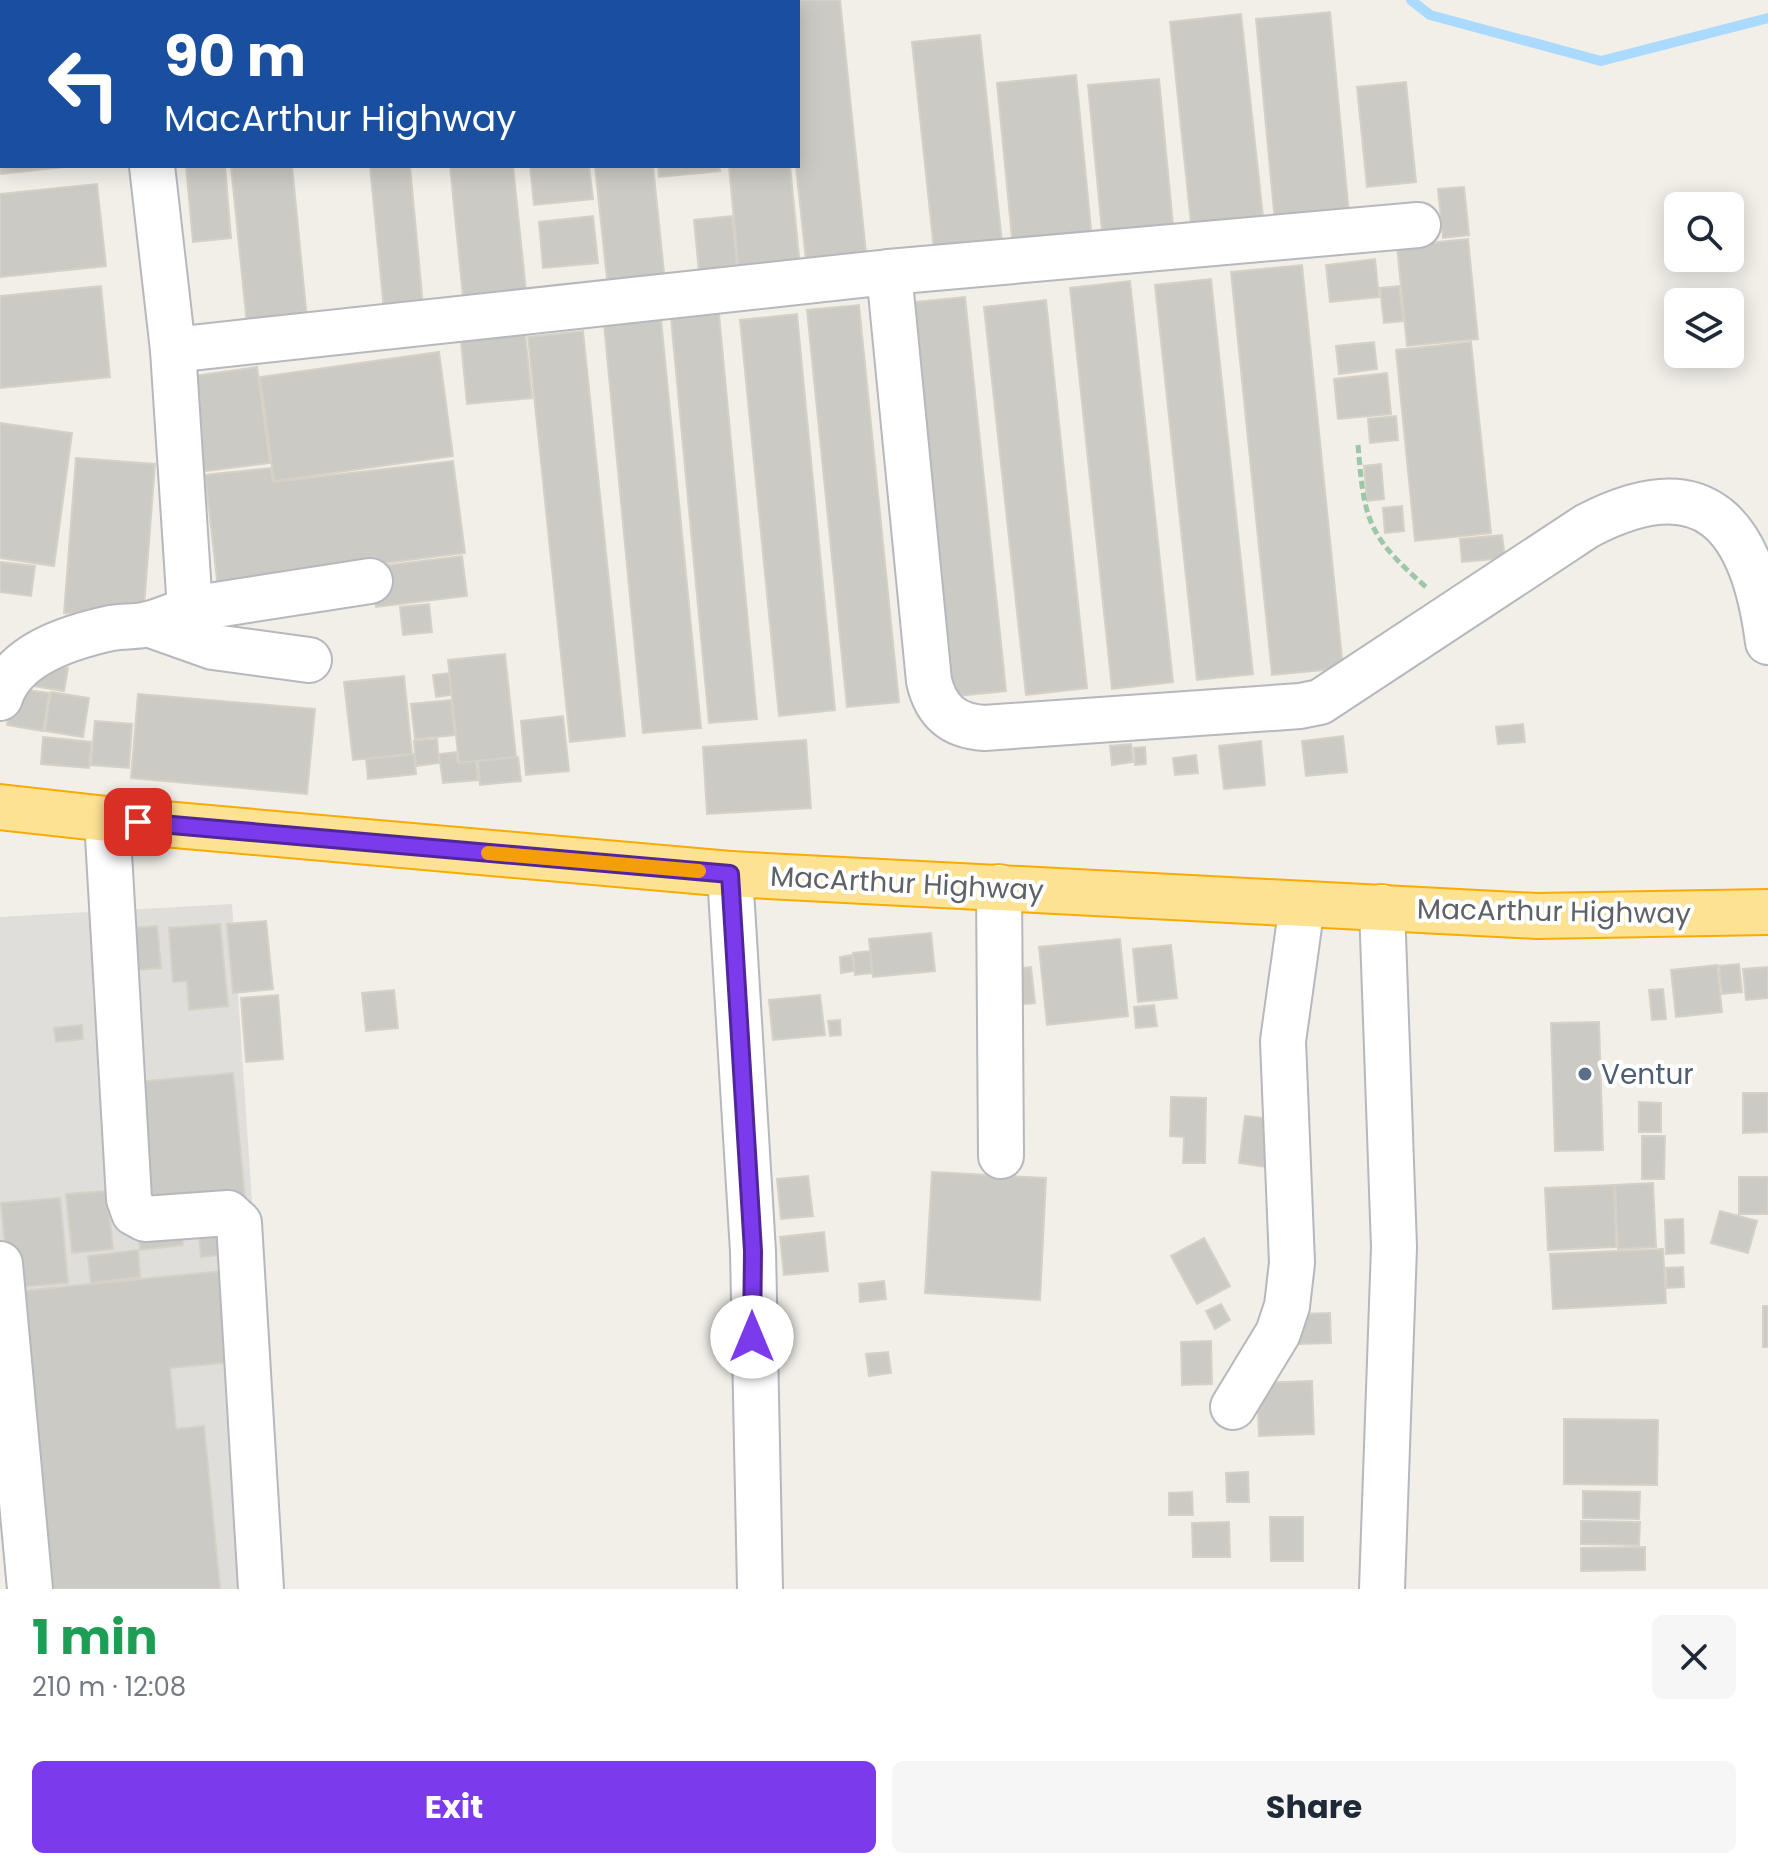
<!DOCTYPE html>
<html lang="en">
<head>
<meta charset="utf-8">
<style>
	:root { --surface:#fff; --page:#f6f6f7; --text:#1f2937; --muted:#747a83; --accent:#7c3aed }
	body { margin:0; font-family:Poppins,sans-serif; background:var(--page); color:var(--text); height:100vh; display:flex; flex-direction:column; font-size:30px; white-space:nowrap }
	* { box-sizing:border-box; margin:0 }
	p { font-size:26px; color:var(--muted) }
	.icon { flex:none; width:44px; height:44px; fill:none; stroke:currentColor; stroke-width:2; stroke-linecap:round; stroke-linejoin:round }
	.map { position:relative; height:1589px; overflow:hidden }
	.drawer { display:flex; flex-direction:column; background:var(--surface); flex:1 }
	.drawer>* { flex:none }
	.banner { position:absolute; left:0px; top:0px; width:800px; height:168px; box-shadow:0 4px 20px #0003; background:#1a4fa0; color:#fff; overflow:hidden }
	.tools { position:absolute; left:1664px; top:192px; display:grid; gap:16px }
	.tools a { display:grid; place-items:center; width:80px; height:80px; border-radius:12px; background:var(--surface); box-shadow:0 4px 20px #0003; font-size:40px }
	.pin { position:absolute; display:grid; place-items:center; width:68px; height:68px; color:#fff; margin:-34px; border-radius:16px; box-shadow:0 4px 12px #0006 }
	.me { position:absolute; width:88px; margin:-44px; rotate:0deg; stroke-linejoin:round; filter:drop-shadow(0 0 6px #0008) }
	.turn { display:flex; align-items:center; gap:28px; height:168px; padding:0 32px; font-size:36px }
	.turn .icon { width:104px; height:104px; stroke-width:2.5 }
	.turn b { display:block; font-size:56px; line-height:68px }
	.round { display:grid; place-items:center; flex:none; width:84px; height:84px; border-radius:12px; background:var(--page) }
	.summary { display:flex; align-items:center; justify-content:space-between; height:136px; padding:0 32px }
	h1 { font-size:48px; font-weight:700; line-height:60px; color:#1e9e55 }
	.primary-button { display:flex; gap:16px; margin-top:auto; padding:16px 32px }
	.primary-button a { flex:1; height:92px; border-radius:12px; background:var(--accent); color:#fff; font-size:32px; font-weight:700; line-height:92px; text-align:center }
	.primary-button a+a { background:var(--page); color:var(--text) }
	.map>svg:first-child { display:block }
	.industrial { fill:#e0deda }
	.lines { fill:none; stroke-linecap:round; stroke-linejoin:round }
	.stream { stroke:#aadaff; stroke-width:10 }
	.building { fill:#cccac5; stroke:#d6d1c6; stroke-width:2 }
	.minor-casing { stroke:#b5b8bc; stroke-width:48 }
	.highway-casing { stroke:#f9ab00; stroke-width:48 }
	.path { stroke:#9cc7a9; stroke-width:5; stroke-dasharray:8 4; stroke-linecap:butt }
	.minor { stroke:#fff; stroke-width:44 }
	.highway { stroke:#fde293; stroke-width:44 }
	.route-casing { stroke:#51269a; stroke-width:20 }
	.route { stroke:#7c3aed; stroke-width:14 }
	.slow { stroke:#f59e0b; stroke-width:14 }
	.service-dot { fill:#5c6f8a; stroke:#fff; stroke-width:3 }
	.labels { text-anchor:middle; stroke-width:8; stroke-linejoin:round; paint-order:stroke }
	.street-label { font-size:28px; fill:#5f6368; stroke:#fff }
	.service-label { font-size:28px; fill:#4e5e75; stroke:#fff; text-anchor:start }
</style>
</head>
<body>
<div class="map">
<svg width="1768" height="1589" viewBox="0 0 1768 1589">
	<rect width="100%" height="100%" fill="#f1efe8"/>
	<path class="industrial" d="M232,904l46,685h-256l-22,-217v-455z"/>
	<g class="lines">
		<path class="stream" d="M1411,0l19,15 171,46 167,-43"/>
	</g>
	<g class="building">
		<path d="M0,0h84l1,2h-83l-2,69z"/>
		<path d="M780,0h60l27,263 -60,7 -11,-104 2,-164z"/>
		<path d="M1330,12l19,202 -74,8 -19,-203z"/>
		<path d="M1241,14l23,212 -72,7 -22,-211z"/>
		<path d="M980,35l23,217 -68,7 -23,-217z"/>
		<path d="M1076,75l16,164 -79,9 -16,-165z"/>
		<path d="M1159,79l15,156 -71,7 -15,-157z"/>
		<path d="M1406,82l10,100 -49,5 -10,-100z"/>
		<path d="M0,109l2,57h72l-74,8z"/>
		<path d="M186,166h39l6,72 -38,4z"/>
		<path d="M231,166h61l15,153 -60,6z"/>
		<path d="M370,166h40l13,140 -39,4z"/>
		<path d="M450,166h63l13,125 -63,6z"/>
		<path d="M530,166h59l4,33 -59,6z"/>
		<path d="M595,166h58l12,116 -57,6z"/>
		<path d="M658,166h61l1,5 -61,6z"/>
		<path d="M729,166h61l10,101 -61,6z"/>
		<path d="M97,184l9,82 -106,11v-83z"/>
		<path d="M1464,187l5,48 -26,3 -5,-49z"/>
		<path d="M593,216l5,47 -55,5 -4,-46z"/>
		<path d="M732,216l5,52 -38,4 -5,-52z"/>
		<path d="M1468,239l10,100 -71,7 -10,-100z"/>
		<path d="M1375,259l4,38 -49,5 -4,-37z"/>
		<path d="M1302,265l41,403 -71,7 -41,-403z"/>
		<path d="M1211,279l42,395 -56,6 -42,-395z"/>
		<path d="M1130,281l43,401 -61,7 -42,-401z"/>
		<path d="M101,286l9,91 -110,11v-92z"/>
		<path d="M1399,286l4,35 -19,2 -4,-35z"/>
		<path d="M965,297l41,394 -58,6 -41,-394z"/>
		<path d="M1046,300l41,388 -61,7 -42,-388z"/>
		<path d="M859,305l40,397 -52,5 -40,-397z"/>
		<path d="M719,314l38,405 -48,4 -38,-405z"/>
		<path d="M797,314l38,396 -56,6 -39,-396z"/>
		<path d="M661,319l40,409 -58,5 -39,-409z"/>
		<path d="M524,324l8,74 -65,6 -7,-73z"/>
		<path d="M583,331l42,405 -55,6 -42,-405z"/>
		<path d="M1374,342l3,27 -38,5 -3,-28z"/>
		<path d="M1471,342l20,191 -76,8 -19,-191z"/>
		<path d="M439,352l14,104 -179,25 -14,-104z"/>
		<path d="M257,367l13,96 -71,9 -13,-95z"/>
		<path d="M1387,373l4,41 -53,5 -4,-40z"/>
		<path d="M1396,416l2,24 -28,3 -2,-24z"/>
		<path d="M0,423l72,10 -18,133 -54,-8z"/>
		<path d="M76,458l79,6 -12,156 -79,-7z"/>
		<path d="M453,461l12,92 -96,12 -150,32 -14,-122 66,-7 2,14z"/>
		<path d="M1381,464l3,35 -17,2 -3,-35z"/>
		<path d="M1402,506l2,25 -19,2 -2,-25z"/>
		<path d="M1502,535l3,23 -43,4 -2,-23z"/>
		<path d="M462,556l5,40 -91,11 -4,-40z"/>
		<path d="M0,562l35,4 -4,30 -31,-4z"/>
		<path d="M429,604l3,28 -29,3 -3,-28z"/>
		<path d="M505,654l11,103 -57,6 -11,-103z"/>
		<path d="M31,662l37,6 -4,23 -37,-6z"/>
		<path d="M449,673l2,22 -15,2 -3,-22z"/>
		<path d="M404,676l8,78 -59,6 -9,-78z"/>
		<path d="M13,688l36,5 -6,38 -36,-6z"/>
		<path d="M51,692l38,6 -6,39 -38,-6z"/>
		<path d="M138,694l177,15 -8,85 -176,-16z"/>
		<path d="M451,700l4,35 -40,4 -4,-35z"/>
		<path d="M563,716l6,55 -43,4 -5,-54z"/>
		<path d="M95,721l37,3 -3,44 -38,-3z"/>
		<path d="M1523,724l2,18 -27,2 -2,-17z"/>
		<path d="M1343,736l4,36 -41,4 -4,-35z"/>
		<path d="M43,737l48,5 -2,26 -48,-4z"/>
		<path d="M437,739l2,24 -23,3 -2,-25z"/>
		<path d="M806,740l5,68 -104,6 -4,-67z"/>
		<path d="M1261,741l4,44 -41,4 -5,-43z"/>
		<path d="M1131,744l2,18 -21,3 -2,-19z"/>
		<path d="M1145,747l1,17 -11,1 -1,-17z"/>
		<path d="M456,752l2,11 18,-2 2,19 -35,3 -4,-29z"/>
		<path d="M414,754l2,20 -48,5 -2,-20z"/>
		<path d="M1196,755l2,18 -23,2 -2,-17z"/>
		<path d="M518,757l3,24 -41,4 -2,-24z"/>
		<path d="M266,921l7,68 -40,4 -6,-69z"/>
		<path d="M220,924l8,82 -39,4 -2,-29 -14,1 -4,-54z"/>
		<path d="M157,926l4,42 -39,3 -3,-42z"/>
		<path d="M931,933l4,38 -62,6 -4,-38z"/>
		<path d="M1120,939l8,77 -81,9 -8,-78z"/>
		<path d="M1171,945l6,53 -39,4 -5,-53z"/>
		<path d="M870,951l2,22 -17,2 -2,-22z"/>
		<path d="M852,955l2,16 -13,2 -1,-16z"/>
		<path d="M1739,964l3,28 -20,2 -3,-28z"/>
		<path d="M1717,965l5,47 -46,5 -5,-47z"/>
		<path d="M1031,967l4,36 -27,3 -4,-36z"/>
		<path d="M1768,967v31l-22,2 -3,-31z"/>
		<path d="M1663,989l3,30 -14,1 -3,-30z"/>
		<path d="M394,990l4,38 -32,3 -4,-38z"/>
		<path d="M278,995l5,64 -37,3 -5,-64z"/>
		<path d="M820,995l5,40 -52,5 -4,-40z"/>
		<path d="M1154,1005l3,21 -21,2 -2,-21z"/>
		<path d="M840,1020l1,15 -11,1 -2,-15z"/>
		<path d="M1599,1022l4,128 -48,1 -4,-128z"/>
		<path d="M82,1025l1,14 -27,3 -2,-14z"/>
		<path d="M233,1073l12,126 -97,9 -11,-126z"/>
		<path d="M1743,1093h25v39l-25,1z"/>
		<path d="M1171,1097l35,1 -1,65h-22l1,-26 -14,-1z"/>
		<path d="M1639,1102l22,1v29h-22z"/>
		<path d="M1245,1116l28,3 -6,48 -28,-4z"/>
		<path d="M1642,1136h23l-1,43h-22z"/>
		<path d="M932,1172l114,6 -6,122 -115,-7z"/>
		<path d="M808,1176l5,40 -32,3 -4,-40z"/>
		<rect x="1739" y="1177" width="29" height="37"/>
		<path d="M1653,1183l3,64 -38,2 -3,-64z"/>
		<path d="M1614,1185l2,62 -68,3 -3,-62z"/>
		<path d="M107,1191l6,58 -41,4 -6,-59z"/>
		<path d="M60,1198l8,85 -59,5 -8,-85z"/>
		<path d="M1720,1211l37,10 -9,32 -37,-10z"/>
		<path d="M1683,1219l1,34 -18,1 -1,-34z"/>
		<path d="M180,1220l3,25 -43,5 -2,-26z"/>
		<path d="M234,1220l4,33 -37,4 -3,-34z"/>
		<path d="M824,1232l4,39 -44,4 -4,-38z"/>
		<path d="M1204,1238l26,48 -33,18 -26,-48z"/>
		<path d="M1663,1249l3,54 -113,6 -3,-55z"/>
		<path d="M138,1250l2,27 -49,6 -3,-27z"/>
		<path d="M1683,1267l1,20 -17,1 -1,-20z"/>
		<path d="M233,1270l9,91 -72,7 6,61 28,-3 16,163h-181l-28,-297z"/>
		<path d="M884,1281l2,18 -26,3 -1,-18z"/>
		<path d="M1221,1304l9,16 -15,9 -9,-18z"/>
		<rect x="1763" y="1306" width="5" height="41"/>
		<path d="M1330,1313l1,30 -32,1v-30z"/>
		<path d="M1211,1341l1,43 -30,1 -1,-43z"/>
		<path d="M888,1352l3,21 -22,3 -3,-22z"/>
		<path d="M1312,1381l2,53 -55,2 -2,-53z"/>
		<path d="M1564,1419l94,1 -1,65 -93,-1z"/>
		<path d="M1248,1472l1,30h-22l-1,-29z"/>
		<path d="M1583,1491l57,1 -1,27 -56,-1z"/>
		<path d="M1192,1492l1,23h-24v-22z"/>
		<path d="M1270,1517h33v44h-32z"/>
		<path d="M1581,1521l59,1 -1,23 -58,-1z"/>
		<path d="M1229,1522l1,35h-37l-1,-34z"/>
		<path d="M1645,1547v23l-64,1v-23z"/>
	</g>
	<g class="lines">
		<g class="minor-casing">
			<g id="minor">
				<path d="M133,0v2"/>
				<path d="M152,166l21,184 716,-78 40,409c7,30 24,45 55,47l316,-22 20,-4 267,-176c119,-62 166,0 181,116"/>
				<path d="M889,272l529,-47"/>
				<path d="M190,609l180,-28"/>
				<path d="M148,624l65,23 96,13"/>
				<path d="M0,698c13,-44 70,-61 111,-70 13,-2 26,-1 38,-4 14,-4 28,-10 41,-15l-17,-259"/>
				<path d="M107,819l22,380 5,14 11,6 83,-6 11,10 22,366"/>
				<path d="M730,874l23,377 7,338"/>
				<path d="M999,887l2,269"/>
				<path d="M1382,907l12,340 -12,342"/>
				<path d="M0,1264l30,325"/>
				<path d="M1233,1407l45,-74 9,-27 5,-43 -9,-222 19,-136"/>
			</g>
		</g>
		<g class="highway-casing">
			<path id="highway" d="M0,807l107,12 623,55 807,42 231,-4"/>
		</g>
		<path class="path" d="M1358,445c6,76 10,91 68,142"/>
		<use href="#minor" class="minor"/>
		<use href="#highway" class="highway"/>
	</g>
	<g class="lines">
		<g class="route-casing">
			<path id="route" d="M138,822l592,52 23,377 -1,86"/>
		</g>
		<use href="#route" class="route"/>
		<path class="slow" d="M488,853l211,18"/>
	</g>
	<circle class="service-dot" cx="1585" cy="1074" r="8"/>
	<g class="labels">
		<g class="street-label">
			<text transform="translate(907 883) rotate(3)" y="10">MacArthur Highway</text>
			<text transform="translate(1554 911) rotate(1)" y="10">MacArthur Highway</text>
		</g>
		<g class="service-label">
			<text x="1601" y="1084">Ventur</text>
		</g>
	</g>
</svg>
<div class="tools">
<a><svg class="icon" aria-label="search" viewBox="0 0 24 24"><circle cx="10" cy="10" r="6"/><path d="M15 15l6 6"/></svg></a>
<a><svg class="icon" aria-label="layers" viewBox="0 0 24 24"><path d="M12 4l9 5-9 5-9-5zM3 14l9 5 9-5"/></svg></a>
</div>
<div class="pin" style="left:138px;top:822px;background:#d93025"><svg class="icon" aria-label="arrive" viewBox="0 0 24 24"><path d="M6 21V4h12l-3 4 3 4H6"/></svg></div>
<svg class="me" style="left:752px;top:1337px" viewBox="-20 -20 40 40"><circle r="19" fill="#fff"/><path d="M0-13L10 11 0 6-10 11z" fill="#7c3aed"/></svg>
<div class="banner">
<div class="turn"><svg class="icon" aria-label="left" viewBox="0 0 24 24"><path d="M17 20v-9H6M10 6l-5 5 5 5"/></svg><div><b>90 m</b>MacArthur Highway</div></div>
</div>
</div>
<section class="drawer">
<div class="summary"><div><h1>1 min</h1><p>210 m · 12:08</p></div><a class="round"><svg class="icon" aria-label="close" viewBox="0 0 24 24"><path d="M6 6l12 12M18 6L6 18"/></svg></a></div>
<div class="primary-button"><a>Exit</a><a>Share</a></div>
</section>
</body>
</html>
